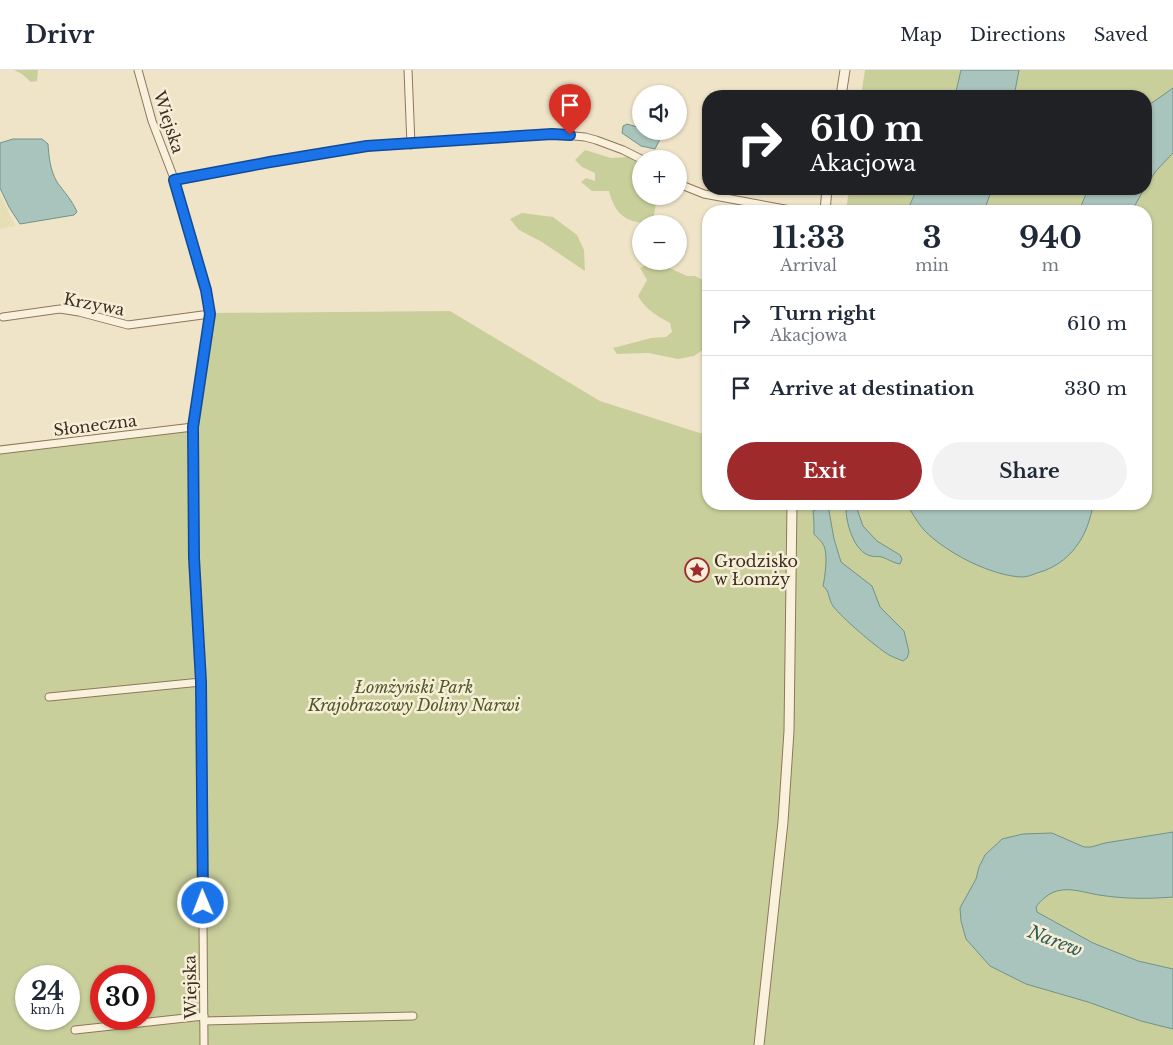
<!DOCTYPE html>
<html lang="en">
<head>
<meta charset="utf-8">
<style>
	:root { --surface:#fff; --page:#f2f2f3; --text:#1f2937; --muted:#747a83; --line:#e0e1e3; --accent:#9e2a2b }
	body { margin:0; font-family:"Libre Baskerville",serif; background:var(--page); color:var(--text); height:100vh; display:flex; flex-direction:column; font-size:19px; white-space:nowrap }
	* { box-sizing:border-box; margin:0 }
	p { font-size:16px; color:var(--muted) }
	.icon { flex:none; width:28px; height:28px; fill:none; stroke:currentColor; stroke-width:2; stroke-linecap:round; stroke-linejoin:round }
	.map { position:relative; flex:1; overflow:hidden }
	.details { position:absolute; left:702px; top:135px; width:450px; height:305px; display:flex; flex-direction:column; background:var(--surface); border-radius:20px; box-shadow:0 1px 4px #0004 }
	.details>* { flex:none }
	.guide { position:absolute; left:702px; top:20px; width:450px; height:105px; border-radius:20px; box-shadow:0 1px 4px #0004; background:#202124; color:#fff; overflow:hidden }
	.tools { position:absolute; left:632px; top:15px; display:grid; gap:10px }
	.tools a { display:grid; place-items:center; width:55px; height:55px; border-radius:50%; background:var(--surface); box-shadow:0 1px 4px #0004; font-size:25px }
	.speed { position:absolute; left:15px; top:895px; display:flex; gap:10px; font-size:25px; font-weight:700; text-align:center }
	.speed>* { display:grid; place-content:center; width:65px; height:65px; border-radius:50%; background:var(--surface); box-shadow:0 1px 4px #0004; line-height:1 }
	.speed small { font-size:12px; font-weight:400 }
	.speed .limit { border:8px solid #d22; background:#fff; color:#111 }
	.pin { position:absolute; display:grid; place-items:center; width:42px; height:42px; color:#fff; margin:-51px -21px; border-radius:50% 50% 50% 0; rotate:-45deg; box-shadow:0 0 5px #0007 }
	.pin .icon { rotate:45deg }
	.me { position:absolute; width:55px; margin:-28px; rotate:359deg; stroke-linejoin:round; filter:drop-shadow(0 0 4px #0008) }
	.turn { display:flex; align-items:center; gap:18px; height:105px; padding:0 25px; font-size:22px }
	.turn .icon { width:65px; height:65px; stroke-width:2.5 }
	.turn b { display:block; font-size:35px; line-height:42px }
	.eta { display:flex; justify-content:space-evenly; align-items:center; height:85px; text-align:center }
	.eta b { font-size:30px; font-weight:700; line-height:35px }
	.action { display:flex; gap:10px; margin-top:auto; padding:10px 25px }
	.action a { flex:1; height:58px; border-radius:30px; background:var(--accent); color:#fff; font-size:20px; font-weight:700; line-height:58px; text-align:center }
	.action a+a { background:var(--page); color:var(--text) }
	ul { padding:0; list-style:none }
	li { display:flex; align-items:center; gap:15px; height:65px; padding:0 25px; border-top:1px solid var(--line) }
	li div { flex:1 }
	li b { display:block; font-size:19px }
	li em { font-style:normal }
	header { display:flex; align-items:center; gap:30px; box-sizing:border-box; height:70px; padding:0 25px; background:var(--surface); border-bottom:1px solid var(--line) }
	header strong { font-size:24px }
	nav { display:flex; gap:28px; margin-inline-start:auto; font-size:18px }
	.map>svg:first-child { display:block }
	.farmland { fill:#e6deb5 }
	.green { fill:#c9cf9b; fill-rule:evenodd }
	.water { fill:#a9c4bc; stroke:#6f938a }
	.lines { fill:none; stroke-linecap:round; stroke-linejoin:round }
	.minor-casing { stroke:#8d765c; stroke-width:9 }
	.tertiary-casing { stroke:#8d765c; stroke-width:11 }
	.minor { stroke:#faf1dc; stroke-width:7 }
	.tertiary { stroke:#faf1dc; stroke-width:9 }
	.route-casing { stroke:#114b97; stroke-width:12 }
	.route { stroke:#1a73e8; stroke-width:9 }
	.labels { text-anchor:middle; stroke-width:5; stroke-linejoin:round; paint-order:stroke }
	.street-label { font-size:16px; fill:#3d2e20; stroke:#f7eed8 }
	.poi-label { font-size:16px; fill:#3d2e20; stroke:#f7eed8; text-anchor:start }
	.park-label { font-size:16px; font-style:italic; fill:#4d5a26; stroke:#f7eed8 }
	.water-label { font-size:18px; font-style:italic; fill:#2f5d5a; stroke:#f7eed8 }
</style>
</head>
<body>
<header>
<strong>Drivr</strong>
<nav><a>Map</a><a>Directions</a><a>Saved</a></nav>
</header>
<div class="map">
<svg width="1173" height="975" viewBox="0 0 1173 975">
	<rect width="100%" height="100%" fill="#f0e4c8"/>
	<path class="farmland" d="M0,123l15,33 -15,3z"/>
	<g class="green">
		<path d="M14,0h24l-1,11 -6,1 -9,-8z"/>
		<path d="M865,0h96l-6,26h-94z"/>
		<path d="M975,0h198v975h-1173v-600l198,-22 12,-110 240,-2 150,90 109,35v68h437v-293h-196l1,-22h195v-93h-182zM26,906h43v43h-43zM101,906h43v43h-43z"/>
		<path d="M585,80l26,8 16,-1 14,7v32h16l-3,20 -11,7c-21,-2 -29,-13 -34,-32h-17l-11,-9 5,-4 9,3v-8l-13,-6 -7,-7z"/>
		<path d="M849,119h68l-10,22h-61z"/>
		<path d="M522,143l31,4 24,18 7,15 1,21 -43,-29 -23,-12 -9,-11z"/>
		<path d="M650,193l15,3 22,10h8l14,7v67l-8,1 -7,5 -16,3 -30,-6 -31,1 -4,-6 38,-10 15,-1 6,-5 -2,-9c-13,-7 -25,-14 -32,-27l9,-16 -7,-12z"/>
	</g>
	<g class="water">
		<path d="M961,0h58l-5,26h-59z"/>
		<path d="M1173,18v65l-17,18 -10,15v-79z"/>
		<path d="M627,54l14,4v3h10l7,4 2,4 -5,10 -14,-3 -19,-13 1,-7z"/>
		<path d="M13,69h29l6,5c1,13 2,26 9,38 7,10 15,18 20,30l-3,3 -54,9 -11,-17 -9,-19v-45z"/>
		<path d="M917,119h75l-8,22h-77z"/>
		<path d="M1088,119h56l-12,22h-53z"/>
		<path d="M828,434h2l-1,7 5,28 7,23 31,24 8,21 24,24 5,21 -2,6 -4,3c-5,-2 -10,-4 -14,-6 -13,-8 -47,-37 -56,-49 -5,-7 -3,-15 -10,-20 2,-9 5,-31 1,-40 -2,-5 -7,-8 -10,-12 0,-8 0,-16 -1,-23l6,-3 6,1z"/>
		<path d="M851,434h11l-5,5 6,17 14,15 23,14 2,4 -2,5c-7,-1 -12,-5 -18,-7 -4,-1 -7,0 -11,-1 -17,-4 -24,-31 -25,-45z"/>
		<path d="M907,434h186c-5,33 -23,60 -56,69 -5,2 -10,4 -15,4 -31,-1 -77,-25 -98,-47 -7,-8 -12,-17 -17,-26z"/>
		<path d="M1173,762v65c-24,2 -49,2 -74,-2 -13,-2 -29,-8 -42,-4 -8,2 -16,9 -21,16l1,5 56,31 45,18 35,8v60l-32,-8 -53,-19 -62,-18 -36,-18 -24,-27 -5,-18 -1,-13 16,-29 3,-12 6,-12 17,-16 21,-5 29,-1 32,14h7l14,-4z"/>
	</g>
	<g class="lines">
		<g class="minor-casing">
			<g id="minor">
				<path d="M138,0l14,51 23,60 31,109 4,24 -17,113 1,131 7,124 3,363"/>
				<path d="M408,0l3,75"/>
				<path d="M175,111l95,-19 97,-15 185,-13 33,3 11,3 27,10 18,9"/>
				<path d="M679,114l25,10 92,17"/>
				<path d="M3,247l57,-8 19,3 49,13 82,-11"/>
				<path d="M0,380l193,-23"/>
				<path d="M49,627l152,-15"/>
				<path d="M204,951l209,-5"/>
				<path d="M75,960l129,-14"/>
			</g>
		</g>
		<g class="tertiary-casing">
			<g id="tertiary">
				<path d="M841,26l4,-26"/>
				<path d="M825,141l2,-22"/>
				<path d="M759,975l24,-223 6,-91 3,-227"/>
			</g>
		</g>
		<use href="#minor" class="minor"/>
		<use href="#tertiary" class="tertiary"/>
	</g>
	<g class="lines">
		<g class="route-casing">
			<path id="route" d="M203,833l-2,-221 -7,-124 -1,-131 17,-113 -4,-24 -32,-110 96,-18 97,-16 185,-12 18,1"/>
		</g>
		<use href="#route" class="route"/>
	</g>
	<defs>
		<g id="sight-ring" transform="scale(1.25)"><circle r="9.5" fill="#f7eed8" stroke="#9e2a2b" stroke-width="1.5"/><path d="M0-6L1.8-2.2L6-1.7L2.9 1.2L3.7 5.4L0 3.3L-3.7 5.4L-2.9 1.2L-6-1.7L-1.8-2.2Z" fill="#9e2a2b"/></g>
	</defs>
	<g fill-rule="evenodd">
		<use href="#sight-ring" x="697" y="500"/>
	</g>
	<g class="labels">
		<g class="street-label">
			<text transform="translate(169 52) rotate(72)" y="6">Wiejska</text>
			<text transform="translate(94 234) rotate(11)" y="6">Krzywa</text>
			<text transform="translate(95 355) rotate(-7)" y="6">Słoneczna</text>
			<text transform="translate(190 917) rotate(-91)" y="6">Wiejska</text>
		</g>
		<g class="poi-label">
			<text x="714" y="497">Grodzisko<tspan x="714" dy="18">w Łomży</tspan></text>
		</g>
		<g class="park-label">
			<text x="414" y="623">Łomżyński Park<tspan x="414" dy="18">Krajobrazowy Doliny Narwi</tspan></text>
		</g>
		<g class="water-label">
			<text transform="translate(1055 871) rotate(21)" y="6">Narew</text>
		</g>
	</g>
</svg>
<div class="tools">
<a><svg class="icon" aria-label="sound" viewBox="0 0 24 24"><path d="M4 9h4l5-4v14l-5-4H4zM17 9q2 3 0 6"/></svg></a>
<a>+</a>
<a>−</a>
</div>
<div class="speed"><div>24<small>km/h</small></div><div class="limit">30</div></div>
<div class="pin" style="left:570px;top:65px;background:#d93025"><svg class="icon" aria-label="arrive" viewBox="0 0 24 24"><path d="M6 21V4h12l-3 4 3 4H6"/></svg></div>
<svg class="me" style="left:203px;top:833px" viewBox="-20 -20 40 40"><circle r="17" fill="#1a73e8" stroke="#fff" stroke-width="3"/><path d="M0-11L8 9 0 5-8 9z" fill="#fff"/></svg>
<div class="guide">
<div class="turn"><svg class="icon" aria-label="right" viewBox="0 0 24 24"><path d="M7 20v-9h11M14 6l5 5-5 5"/></svg><div><b>610 m</b>Akacjowa</div></div>
</div>
<section class="details">
<div class="eta">
<div><b>11:33</b><p>Arrival</p></div>
<div><b>3</b><p>min</p></div>
<div><b>940</b><p>m</p></div>
</div>
<ul>
<li><svg class="icon" aria-label="right" viewBox="0 0 24 24"><path d="M7 20v-9h11M14 6l5 5-5 5"/></svg><div><b>Turn right</b><p>Akacjowa</p></div><em>610 m</em></li>
<li><svg class="icon" aria-label="arrive" viewBox="0 0 24 24"><path d="M6 21V4h12l-3 4 3 4H6"/></svg><div><b>Arrive at destination</b></div><em>330 m</em></li>
</ul>
<div class="action"><a>Exit</a><a>Share</a></div>
</section>
</div>
</body>
</html>
